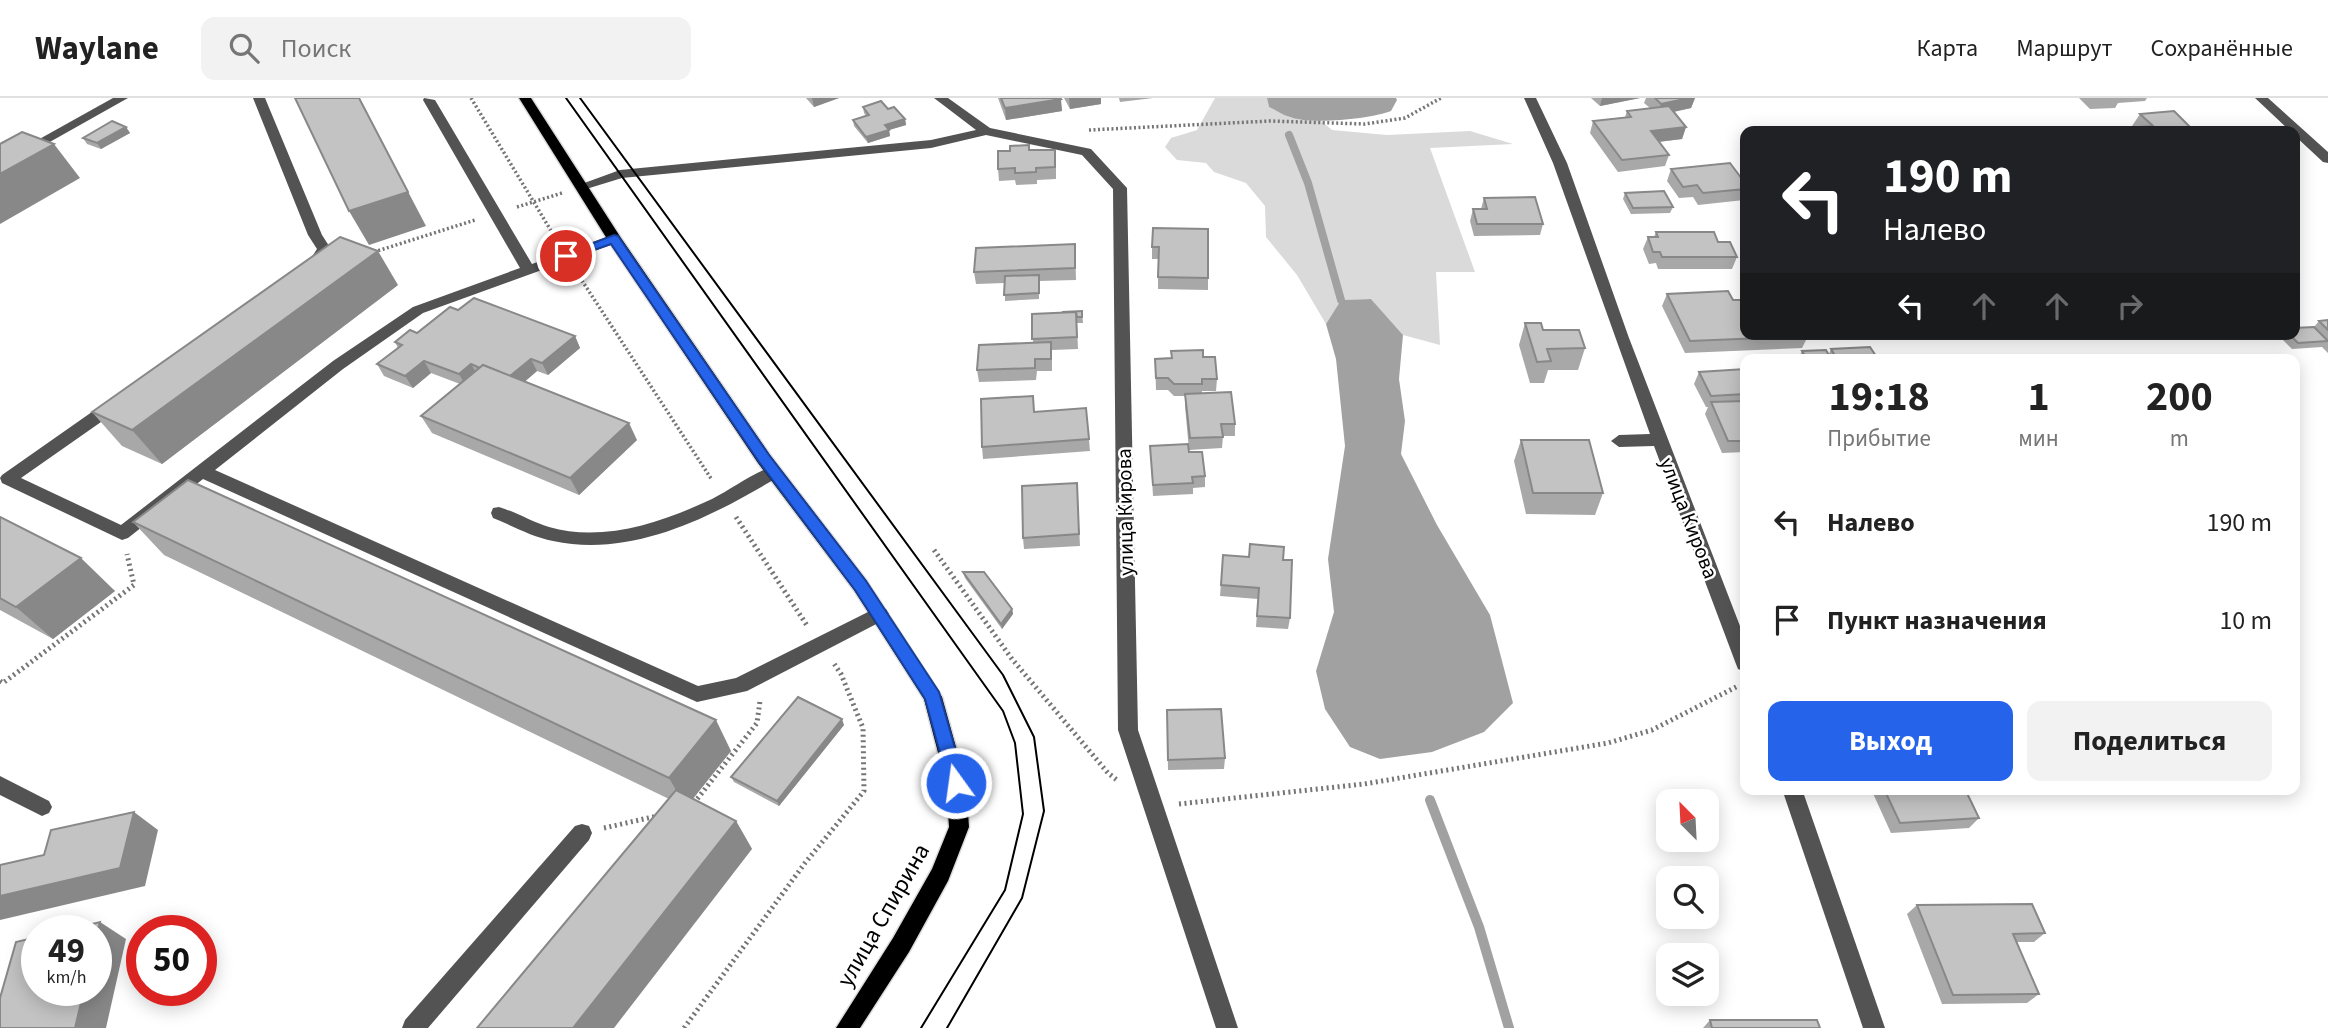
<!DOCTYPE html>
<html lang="ru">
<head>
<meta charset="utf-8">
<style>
	:root { --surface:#fff; --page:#f2f2f2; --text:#222; --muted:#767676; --line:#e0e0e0; --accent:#2563eb }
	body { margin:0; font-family:"Source Sans 3",sans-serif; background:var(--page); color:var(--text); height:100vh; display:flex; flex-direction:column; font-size:26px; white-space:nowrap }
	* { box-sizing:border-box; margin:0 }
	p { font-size:23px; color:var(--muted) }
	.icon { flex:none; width:38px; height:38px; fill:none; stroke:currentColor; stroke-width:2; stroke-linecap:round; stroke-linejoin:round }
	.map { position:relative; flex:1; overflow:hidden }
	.drawer { position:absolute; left:1740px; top:256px; width:560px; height:441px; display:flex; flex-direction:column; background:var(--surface); border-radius:14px; box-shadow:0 4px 18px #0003 }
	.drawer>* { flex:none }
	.hud { position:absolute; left:1740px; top:28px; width:560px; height:214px; border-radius:14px; box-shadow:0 4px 18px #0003; background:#202124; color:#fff; overflow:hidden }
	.needle { width:46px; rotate:336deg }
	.tools { position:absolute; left:1656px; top:691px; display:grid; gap:14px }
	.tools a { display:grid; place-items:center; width:63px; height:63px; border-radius:14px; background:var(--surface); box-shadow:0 4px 18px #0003; font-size:35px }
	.speed { position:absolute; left:21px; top:817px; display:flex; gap:14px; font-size:35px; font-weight:700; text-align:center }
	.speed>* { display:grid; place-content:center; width:91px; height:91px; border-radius:50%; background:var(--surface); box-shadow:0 4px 18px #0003; line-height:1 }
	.speed small { font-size:18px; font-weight:400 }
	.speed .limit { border:10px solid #d22; background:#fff; color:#111 }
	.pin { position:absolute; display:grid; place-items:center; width:60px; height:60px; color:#fff; margin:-30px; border:4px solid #fff; border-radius:50%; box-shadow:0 2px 7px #0007 }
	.me { position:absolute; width:77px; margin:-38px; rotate:346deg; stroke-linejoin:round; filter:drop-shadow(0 0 5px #0008) }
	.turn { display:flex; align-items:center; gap:24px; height:147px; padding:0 28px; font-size:32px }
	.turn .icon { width:91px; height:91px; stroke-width:2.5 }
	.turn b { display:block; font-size:49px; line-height:60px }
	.lanes { display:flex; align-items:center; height:66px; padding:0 28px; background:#0003; justify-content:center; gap:35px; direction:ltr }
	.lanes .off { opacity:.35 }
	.eta { display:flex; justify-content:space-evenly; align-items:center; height:119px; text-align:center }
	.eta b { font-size:42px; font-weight:700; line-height:49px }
	.primary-button { display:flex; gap:14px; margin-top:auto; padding:14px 28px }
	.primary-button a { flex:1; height:80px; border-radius:14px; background:var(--accent); color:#fff; font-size:28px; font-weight:700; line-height:80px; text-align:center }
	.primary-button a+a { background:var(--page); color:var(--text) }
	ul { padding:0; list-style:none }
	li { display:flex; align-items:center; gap:21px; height:98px; padding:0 28px }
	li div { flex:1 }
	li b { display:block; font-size:26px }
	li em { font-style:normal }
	header { display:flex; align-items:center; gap:42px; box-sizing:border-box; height:98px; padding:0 35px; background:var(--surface); border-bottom:2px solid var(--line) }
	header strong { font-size:33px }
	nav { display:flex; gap:38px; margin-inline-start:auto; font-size:24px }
	.search { width:490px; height:63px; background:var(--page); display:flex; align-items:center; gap:18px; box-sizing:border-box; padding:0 24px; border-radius:14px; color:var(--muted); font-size:26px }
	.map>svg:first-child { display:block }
	.green { fill:#dadada }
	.water { fill:#a1a1a1 }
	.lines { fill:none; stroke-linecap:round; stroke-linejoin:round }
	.stream-far1 { stroke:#a1a1a1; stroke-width:8 }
	.stream { stroke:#a1a1a1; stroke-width:10 }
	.major-casing { stroke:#dbdbdb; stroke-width:3 }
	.path-far1 { stroke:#757575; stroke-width:3.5; stroke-dasharray:2 2.5; stroke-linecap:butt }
	.path { stroke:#757575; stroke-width:5; stroke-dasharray:2 3.5; stroke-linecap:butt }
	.minor { fill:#535353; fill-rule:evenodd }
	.major { fill:#000; fill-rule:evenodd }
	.tram { stroke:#000; stroke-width:2 }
	.wall { fill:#a8a8a8 }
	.shaded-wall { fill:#888 }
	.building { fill:#c3c3c3; stroke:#888; stroke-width:2 }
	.route { fill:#2563eb; stroke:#184099; stroke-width:2 }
	.labels { text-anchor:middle; stroke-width:5; stroke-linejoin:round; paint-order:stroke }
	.street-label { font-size:21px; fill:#000; stroke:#fff }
	.near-street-label { font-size:24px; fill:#000; stroke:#fff }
</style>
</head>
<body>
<header>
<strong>Waylane</strong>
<div class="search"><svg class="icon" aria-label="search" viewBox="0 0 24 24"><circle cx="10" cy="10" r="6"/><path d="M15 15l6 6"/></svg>Поиск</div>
<nav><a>Карта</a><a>Маршрут</a><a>Сохранённые</a></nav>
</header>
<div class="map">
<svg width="2328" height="930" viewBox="0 0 2328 930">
	<rect width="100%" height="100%" fill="#fff"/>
	<path class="green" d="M1215,0h52l2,9 23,11 27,1 13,11 55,5 83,-4 43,13 -83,4 45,124h-39l4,73 -37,-10 -32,-36 -30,1 -15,24 -29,-49 -31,-38 -1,-31 -19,-23 -32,-11 -8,-9 -29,-3 -12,-13 6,-9 26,-8z"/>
	<g class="water">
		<path d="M1267,0h129l1,2 -6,11c-22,8 -79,14 -101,6 -7,-2 -14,-7 -21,-10z"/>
		<path d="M1371,201l32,36 -4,44 6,42 -4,33 36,71 53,90 23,88 -29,29 -52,20 -52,7 -30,-12 -25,-38 -9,-38 18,-59 -6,-53 17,-113 -9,-87 -10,-35 15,-24z"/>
	</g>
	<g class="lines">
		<path class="stream-far1" d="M1289,37l19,48 33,117"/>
		<path class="stream" d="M1430,702l49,127 30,101"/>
		<g class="major-casing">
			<path id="major" d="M519,0h12l90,140 149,217 96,125 76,117 24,86 3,44 -21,54 -39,71 -49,76h-24l57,-90 39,-69 17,-42 -3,-44 -22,-84 -70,-109 -96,-127 -149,-221z"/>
		</g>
		<g class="path-far1">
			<path d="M471,0l85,141"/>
			<path d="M1089,32l181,-9 95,3 40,-6 36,-20"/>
			<path d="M517,109l45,-14"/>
			<path d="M374,154l101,-32"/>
			<path d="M577,175l135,207"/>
		</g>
		<g class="path">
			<path d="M736,419l72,110"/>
			<path d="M934,452l78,109 96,114 9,7"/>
			<path d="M0,583l3,2 131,-98 -7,-31"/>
			<path d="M694,705l63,-80 3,-22"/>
			<path d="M1179,706l185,-20 244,-41 44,-13 86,-44"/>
			<path d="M604,730l53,-12"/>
			<path d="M684,930l121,-165 59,-72 -1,-63 -22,-54 -8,-12"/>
		</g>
		<g class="minor">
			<path d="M113,0h15l-128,72v-9z"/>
			<path d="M253,0h12l57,137 9,14 -15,23 -5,2 -7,-5 13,-20 -9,-14z"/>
			<path d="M424,0l11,2 97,164 77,-28 5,-1 7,4 -2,3 -196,71 -80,56 -128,101 483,216 38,-8 138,-69 6,-2 6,2 3,5 -3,5 -139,72 -50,11 -494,-223 -75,59 -6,2 -120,-57 -2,-5 2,-3 107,-75h12l2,4 -2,4 -100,70 100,47 212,-164 80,-54 107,-39 -97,-168z"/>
			<path d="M934,0h14l42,30 101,21 36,39 11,542 100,298h-22l-98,-298 -5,-541 -31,-34 -96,-20 -55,13 -309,30 -39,12 -7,-4 44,-16 311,-30 45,-10z"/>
			<path d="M1524,0h12l31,65 62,175 116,301v33l-7,-3 -2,-5 -82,-218 -35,1 -8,-6 8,-6 31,-1 -97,-271z"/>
			<path d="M2255,0h13l60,54v11l-5,-1 -29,-27v-4h-4z"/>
			<path d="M774,368l8,6 -2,4c-67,40 -146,82 -227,65 -21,-4 -40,-15 -60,-23l-2,-5 2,-5 6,-1c17,5 33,15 50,20 54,16 114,-5 163,-28 20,-10 40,-26 62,-33z"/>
			<path d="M0,678l49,25 3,6 -3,6 -7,3 -42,-21z"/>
			<path d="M1782,691h20l83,239h-22z"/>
			<path d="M582,726l7,2 3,7 -3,7 -161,188h-26l3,-8 170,-194z"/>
		</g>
		<use href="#major" class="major"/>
		<g class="tram">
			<path d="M566,0l437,613 12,32 8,71 -18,76 -84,138"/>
			<path d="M580,0l423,577 31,62 10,74 -22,87 -75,130"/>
		</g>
	</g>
	<g class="wall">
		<path d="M806,0h33l-25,9z"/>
		<path d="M998,0h62l2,13 -56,9z"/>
		<path d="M1064,0h37v6l-31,5z"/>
		<path d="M1119,0h34l-33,4z"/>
		<path d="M1591,0h49l-40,8z"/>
		<path d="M1646,0h49l-4,10 -17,4 12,15 -4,12 -23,3 10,13 -4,11 -47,6 -28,-39 3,-12 32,-4 2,-6 23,-3 -6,-5z"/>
		<path d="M2079,0h68l-2,3 -27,2 -3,5 -25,1z"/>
		<path d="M863,9l25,2 17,10 1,6 -17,5 1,6 -22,7 -14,-17 -1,-6 13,-4 -2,-3z"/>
		<path d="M2140,16l54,17h-58l1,-1 -5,-4z"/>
		<path d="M126,29l4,6 -29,16 -14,-5 -4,-6z"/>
		<path d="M1029,47v5l27,11v18l-19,1v4l-21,1 -1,-5 -16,1 -1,-12 12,-18z"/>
		<path d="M1671,71l74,14v15l-1,2 -46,5 -5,-8 -14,1 -12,-17z"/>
		<path d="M1625,95l48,14 -3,6 -39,1 -8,-15z"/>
		<path d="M1484,100l59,26 -3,11 -66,1 -4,-15 3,-12h8z"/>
		<path d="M1208,131v61l-50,-1v-30h-6v-12z"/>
		<path d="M1656,134l62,10 19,15 -5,12h-74l-2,-6 -7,1 -6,-15 5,-12h6z"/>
		<path d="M1075,146l1,36 -37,1v18l-34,2v-18l-29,1 -2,-12z"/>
		<path d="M398,187l-236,179 -40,-18 -30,-34z"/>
		<path d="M1667,196l78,40 63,2 -6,12 -117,5 -23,-47z"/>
		<path d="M458,212l117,26 5,12 -32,27 -11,-4 -13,11 113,58 -58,55 -147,-62 -11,-17 39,-32 -29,-11 -18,15 -29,-12 -7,-12 21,-16 -3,-6 22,-9z"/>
		<path d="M1082,213l1,12h-6l1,26 -26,1v21h-15l-1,9 -57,2 -2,-12 56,-27 -1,-29z"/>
		<path d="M2328,222v33l-6,-6 -30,2 -14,-14 16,-1 20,-7 5,-6z"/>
		<path d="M1525,225l60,25 -7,22h-30l-4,13h-14l-11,-38z"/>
		<path d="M1831,251l47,10h-78l-1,-2 3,-6 27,3z"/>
		<path d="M1171,253l32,6 14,22 -1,12h-14v2l33,31v12h-12l-1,12 -33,2 -4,-44v-10h-11l-6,-6h-12l-1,-31 16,-1z"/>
		<path d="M1745,271v83l-23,1 -17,-39 3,-7h-2l-12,-23 5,-12z"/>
		<path d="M1086,310l4,43 -107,8 -1,-12 53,-35z"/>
		<path d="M1521,342l82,53 -8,22 -69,-1 -12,-53z"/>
		<path d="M1150,348l39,6 16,24v11l-12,1v6l-40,2z"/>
		<path d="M1077,385l3,63 -56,3 -1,-11z"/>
		<path d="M0,419l115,74 -62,48 -53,-29z"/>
		<path d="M133,424l598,229 -38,48 43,22 16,28 -83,-50 -505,-244z"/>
		<path d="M1223,457l60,5 7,58 -2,11 -32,-2 2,-28 -38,-3z"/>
		<path d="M963,474l49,37 1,5 -11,15 -37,-51z"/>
		<path d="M1167,612l58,48 -1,11 -56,1z"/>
		<path d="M844,627l-65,81 -45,-24 -3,-5z"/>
		<path d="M1871,691h94l14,29 -10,10 -78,5z"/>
		<path d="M1917,807l128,28 -11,9h-18l23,52 -12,9 -85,1 -35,-90z"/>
		<path d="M1710,922l110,8h-117z"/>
	</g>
	<g class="shaded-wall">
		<path d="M359,0l67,128 -57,19 -20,-34z"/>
		<path d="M812,0h27l-25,9z"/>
		<path d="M1069,0h32v6l-31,5z"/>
		<path d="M1602,0h38l-40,8z"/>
		<path d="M1689,0h6l-4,10 -34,7 4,-11z"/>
		<path d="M1061,1l1,12 -56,9 -1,-12z"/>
		<path d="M905,21l1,6 -17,5 1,6 -22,7 -2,-6 19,-12z"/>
		<path d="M126,29l4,6 -29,16 -4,-6z"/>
		<path d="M1686,29l-4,12 -35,4 4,-12z"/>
		<path d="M54,46l26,34 -80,46v-50z"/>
		<path d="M378,153l20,34 -236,179 -30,-34z"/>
		<path d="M575,238l5,12 -32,27 -6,-12z"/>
		<path d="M531,261l6,12 -23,20 -7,-12z"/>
		<path d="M424,263l7,12 -18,15 -8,-12z"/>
		<path d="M471,266l7,12 -12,10 -7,-12z"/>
		<path d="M629,325l8,17 -58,55 -9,-17z"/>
		<path d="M81,460l34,33 -62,48 -37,-32z"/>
		<path d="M1012,511l1,5 -11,15 -1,-5z"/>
		<path d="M842,621l2,6 -65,81 -2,-5z"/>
		<path d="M716,622l15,31 -45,56 -17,-29z"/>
		<path d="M134,714l24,18 -13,56 -145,34v-24z"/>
		<path d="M736,723l16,28 -138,179h-41z"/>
		<path d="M100,824l26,17 -20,89h-31l9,-38h12v-52z"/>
	</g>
	<g class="building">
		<path d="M295,0h64l49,94 -59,19z"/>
		<path d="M1001,0h59l1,1 -56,9z"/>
		<path d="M1655,0h34l-28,6z"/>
		<path d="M881,3l7,8 6,-2 11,12 -20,6 4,5 -23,7 -13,-17 16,-5 -6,-8z"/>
		<path d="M1669,8l17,21 -35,4 18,24 -47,5 -29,-39 38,-4 -4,-6z"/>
		<path d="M2174,13l20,20h-51l-5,-4 15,-1 -13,-12z"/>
		<path d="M112,23l14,6 -29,16 -14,-5z"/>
		<path d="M22,34l32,12 -54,30v-30z"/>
		<path d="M1029,47v5h26v17l-19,1v4l-21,1v-5l-17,1v-18h12v-5z"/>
		<path d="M1730,65l15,20v6l-42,4 -6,-8 -14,2 -12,-18z"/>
		<path d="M1664,93l9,16 -40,1 -8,-15z"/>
		<path d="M1535,99l8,27h-66l-4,-15h14l-3,-11z"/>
		<path d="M1153,130l55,1v49l-50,-1 1,-30h-7z"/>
		<path d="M1656,134h58l4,10h12l7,15h-75l-2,-5h-7l-5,-15h10z"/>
		<path d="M340,139l38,14 -246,179 -40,-18z"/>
		<path d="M1075,146v24l-101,4 2,-24z"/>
		<path d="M1039,177v18l-35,2 1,-19z"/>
		<path d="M1728,193l5,9h12v34h62l1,2 -118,5 -23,-47z"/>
		<path d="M474,200l101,38 -33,27 -11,-4 -21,17 -27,-11 -3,3 -9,-4 -12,10 -35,-13 -19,15 -28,-12 25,-19 -7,-3 15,-12 7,3 33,-26 8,3z"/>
		<path d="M1082,213v6h-5l-1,-5h-14z"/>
		<path d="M1076,214l1,25 -45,2v-25z"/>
		<path d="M2328,222v10l-9,-9z"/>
		<path d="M1525,225h16l2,7h36l6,18 -38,1 4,12 -14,1z"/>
		<path d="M2314,229l14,14 -30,2 -9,-9h5v-6z"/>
		<path d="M1051,244v17h-16v9l-58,2 2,-25z"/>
		<path d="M1870,249l8,12h-41l-6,-10z"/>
		<path d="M1203,252v7h12l2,22h-15v5h-28l-6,-6h-12l-1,-19 17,-1 -1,-7z"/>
		<path d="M1826,252l5,9h-24l-5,-8z"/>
		<path d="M483,267l146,58 -59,55 -149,-62z"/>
		<path d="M1745,271v25l-34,2 -12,-24z"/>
		<path d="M1231,294l4,32h-14l2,13 -33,1 -5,-44z"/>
		<path d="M1033,298l1,16 52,-4 3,31 -107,8 -1,-48z"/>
		<path d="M1745,303v40h-17l-17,-39z"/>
		<path d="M1521,342h68l14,53h-70z"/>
		<path d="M1188,346l1,8h13l3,24 -13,1 1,6 -40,2 -3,-39z"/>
		<path d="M188,382l528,240 -47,58 -536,-256z"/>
		<path d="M1077,385l2,51 -56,4 -1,-52z"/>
		<path d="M0,419l81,41 -65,49 -16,-9z"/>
		<path d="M1250,446l34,3 -1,13h9l-2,58 -33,-2 2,-28 -38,-3 2,-30 26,2z"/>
		<path d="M963,474h21l28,37 -11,15z"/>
		<path d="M798,599l44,22 -65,82 -46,-24z"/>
		<path d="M1221,611l4,49 -57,2 -1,-50z"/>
		<path d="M1884,691h81l14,29 -79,5z"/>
		<path d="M676,692l60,31 -163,207h-96z"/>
		<path d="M134,714l-14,56 -120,28v-31l44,-10 7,-25z"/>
		<path d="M2032,806l13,29 -32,1 26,60 -86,1 -36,-90z"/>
		<path d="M100,824l-4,16v-7h-33z"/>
		<path d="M37,839v53h47l-9,38h-75v-30l16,-56z"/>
		<path d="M1710,922h107l3,8h-108z"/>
	</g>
	<path class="route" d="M614,137l4,1 151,219 97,126 73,111 26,91 -2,6 -7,2 -6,-2 -25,-90 -70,-109 -96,-128 -148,-218 -45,16 -6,-4z"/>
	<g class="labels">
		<g class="street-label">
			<text transform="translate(1125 414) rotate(-91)" y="7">улица Кирова</text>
			<text transform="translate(1689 420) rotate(69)" y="7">улица Кирова</text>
		</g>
		<g class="near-street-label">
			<text transform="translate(883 817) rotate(-60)" y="8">улица Спирина</text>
		</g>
	</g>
</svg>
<div class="tools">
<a><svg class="needle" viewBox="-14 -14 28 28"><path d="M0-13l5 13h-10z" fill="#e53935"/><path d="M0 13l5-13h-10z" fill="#767676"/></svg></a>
<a><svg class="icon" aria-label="search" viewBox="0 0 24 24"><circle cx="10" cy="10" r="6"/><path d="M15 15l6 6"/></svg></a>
<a><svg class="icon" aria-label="layers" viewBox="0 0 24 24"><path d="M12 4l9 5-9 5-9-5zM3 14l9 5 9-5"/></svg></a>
</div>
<div class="speed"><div>49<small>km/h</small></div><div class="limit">50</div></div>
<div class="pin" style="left:566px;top:158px;background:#d93025"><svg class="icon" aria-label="arrive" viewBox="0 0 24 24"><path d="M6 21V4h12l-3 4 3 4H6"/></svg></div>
<svg class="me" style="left:956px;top:685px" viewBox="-20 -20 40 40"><circle r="17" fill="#2563eb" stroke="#fff" stroke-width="3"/><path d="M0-11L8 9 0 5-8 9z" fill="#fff"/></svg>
<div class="hud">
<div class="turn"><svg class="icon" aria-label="left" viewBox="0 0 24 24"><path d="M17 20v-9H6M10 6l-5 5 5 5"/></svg><div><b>190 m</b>Налево</div></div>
<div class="lanes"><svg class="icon" aria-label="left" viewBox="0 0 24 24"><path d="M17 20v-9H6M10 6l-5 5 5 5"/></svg><svg class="icon off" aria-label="ahead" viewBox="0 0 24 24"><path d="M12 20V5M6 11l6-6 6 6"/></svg><svg class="icon off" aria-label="ahead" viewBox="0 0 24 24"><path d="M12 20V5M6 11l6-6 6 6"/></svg><svg class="icon off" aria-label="right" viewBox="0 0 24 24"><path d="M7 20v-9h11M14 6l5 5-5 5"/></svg></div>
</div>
<section class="drawer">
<div class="eta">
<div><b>19:18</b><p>Прибытие</p></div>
<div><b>1</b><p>мин</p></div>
<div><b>200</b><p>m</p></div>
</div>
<ul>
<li><svg class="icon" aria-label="left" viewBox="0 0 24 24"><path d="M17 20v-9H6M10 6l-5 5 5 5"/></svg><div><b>Налево</b></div><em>190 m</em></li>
<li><svg class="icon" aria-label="arrive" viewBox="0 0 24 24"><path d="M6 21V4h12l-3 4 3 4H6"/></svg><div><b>Пункт назначения</b></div><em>10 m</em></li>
</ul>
<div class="primary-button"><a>Выход</a><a>Поделиться</a></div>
</section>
</div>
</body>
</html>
